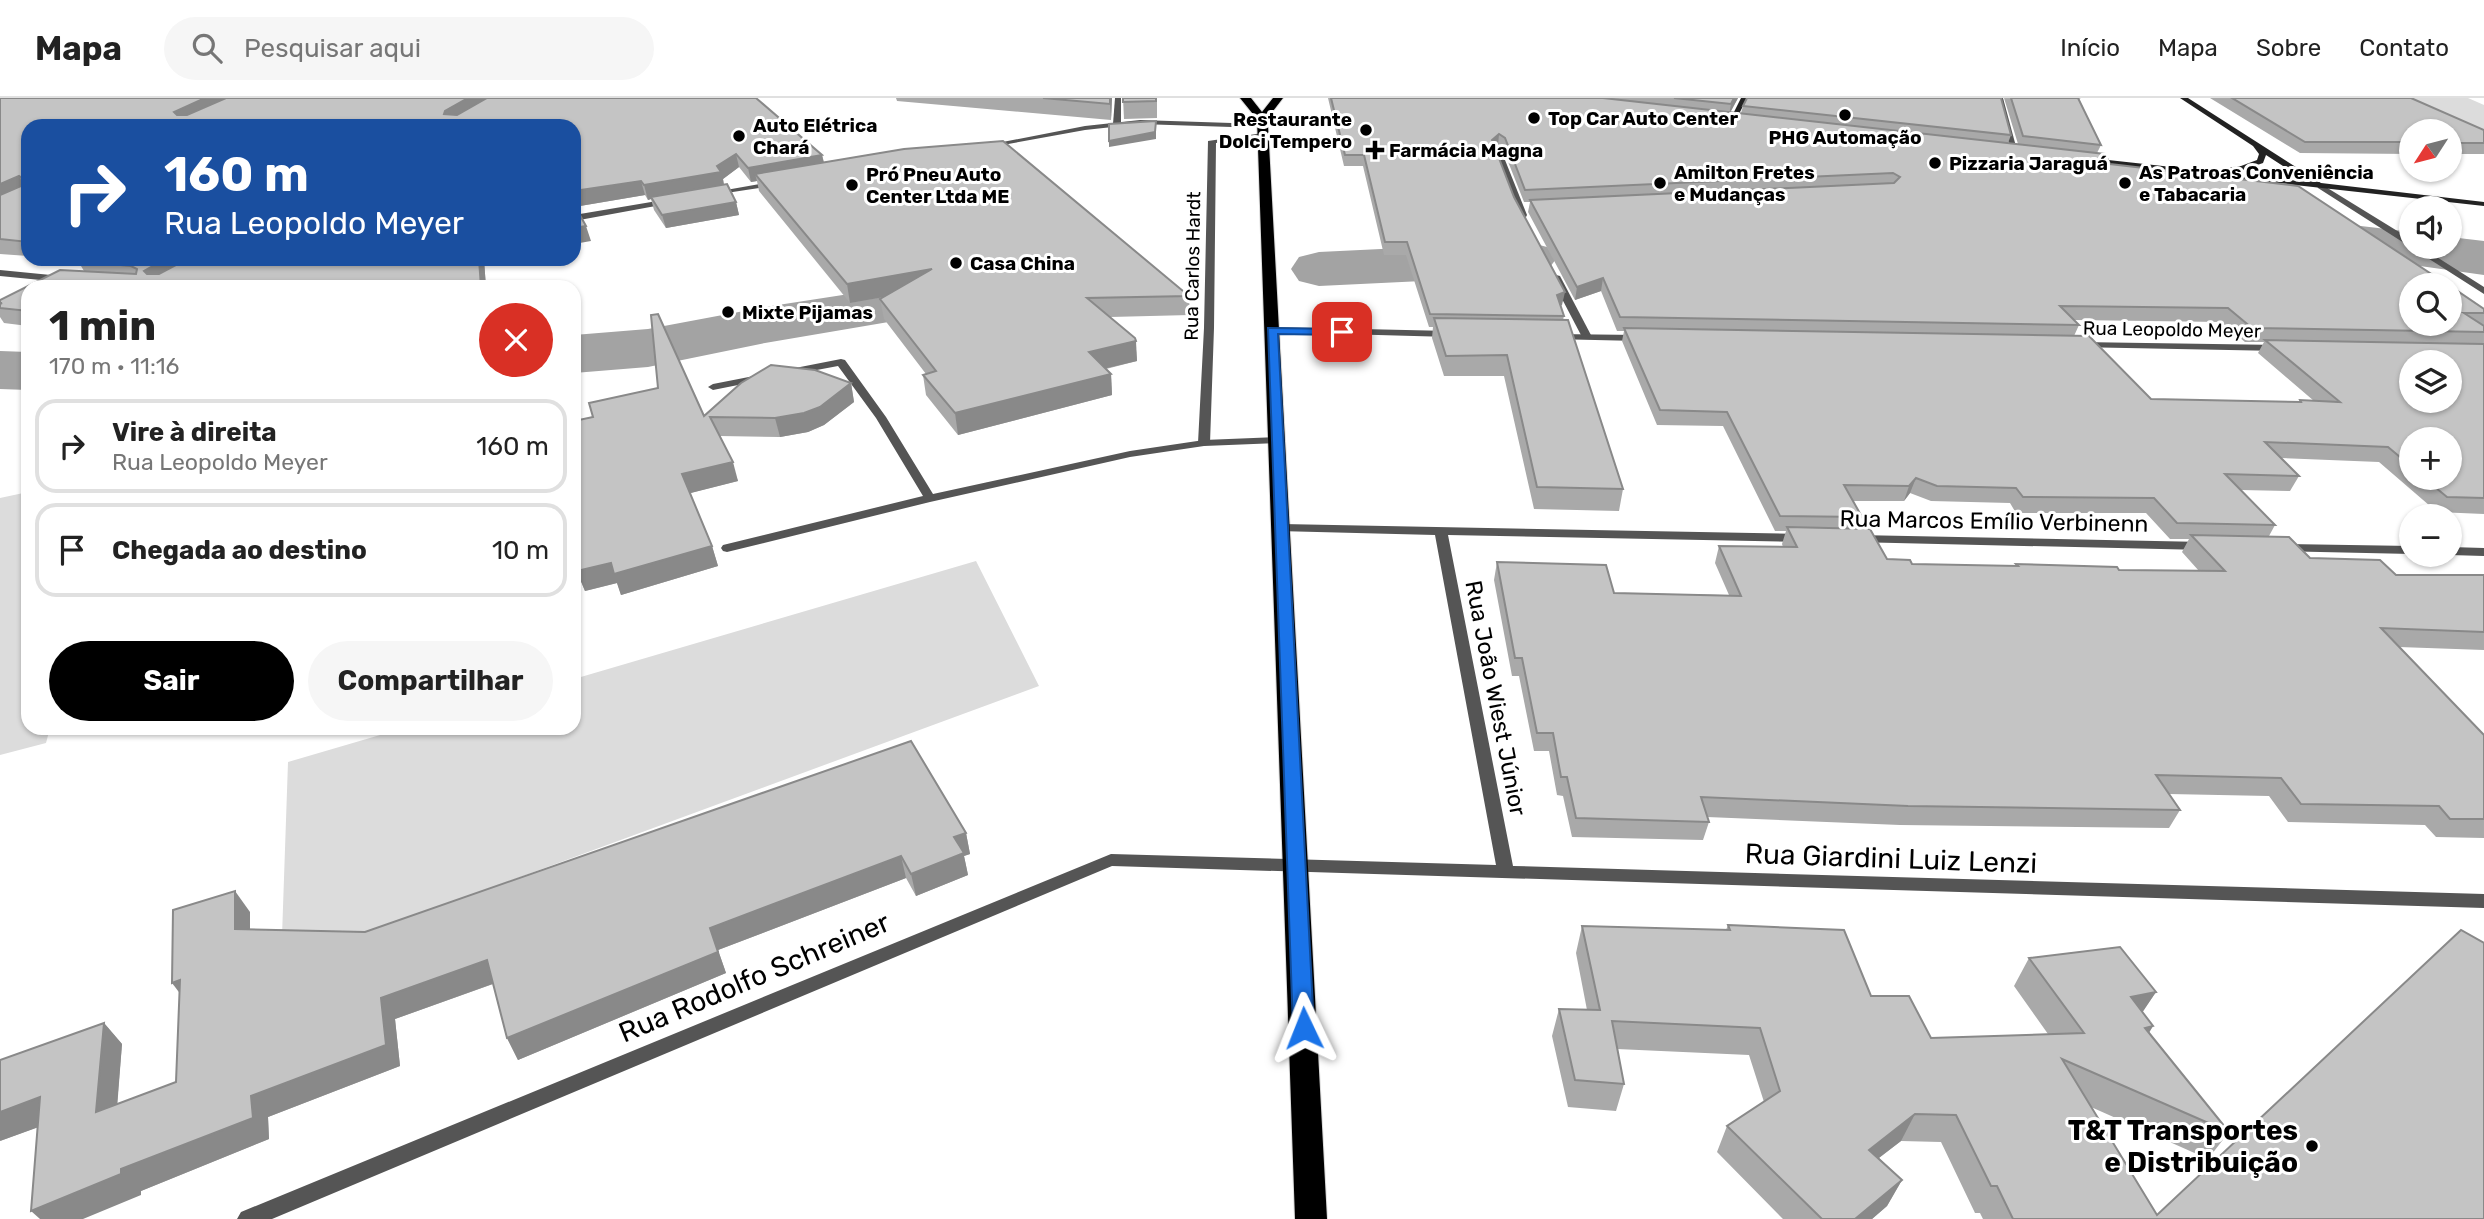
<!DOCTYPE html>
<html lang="pt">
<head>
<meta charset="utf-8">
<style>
	:root { --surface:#fff; --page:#f6f6f6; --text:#222; --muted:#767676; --line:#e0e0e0; --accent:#000 }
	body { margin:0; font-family:Rubik,sans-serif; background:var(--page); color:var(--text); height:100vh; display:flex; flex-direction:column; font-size:26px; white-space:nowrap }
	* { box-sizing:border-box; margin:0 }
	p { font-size:23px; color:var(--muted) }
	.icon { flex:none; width:38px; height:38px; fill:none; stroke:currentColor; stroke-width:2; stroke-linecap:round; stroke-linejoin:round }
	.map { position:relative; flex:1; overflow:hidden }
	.sheet { position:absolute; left:21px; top:182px; width:560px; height:455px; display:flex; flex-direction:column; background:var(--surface); border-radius:21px; box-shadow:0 2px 5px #0004 }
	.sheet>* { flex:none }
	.top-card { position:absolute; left:21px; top:21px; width:560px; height:147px; border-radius:21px; box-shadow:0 2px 5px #0004; background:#1a4fa0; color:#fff; overflow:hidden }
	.needle { width:46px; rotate:234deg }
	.tools { position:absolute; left:2399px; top:21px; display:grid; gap:14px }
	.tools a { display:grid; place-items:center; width:63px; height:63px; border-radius:50%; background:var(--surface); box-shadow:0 2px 5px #0004; font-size:35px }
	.pin { position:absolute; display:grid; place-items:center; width:60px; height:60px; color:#fff; margin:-30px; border-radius:14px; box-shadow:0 4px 10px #0006 }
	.me { position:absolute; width:77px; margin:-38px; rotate:358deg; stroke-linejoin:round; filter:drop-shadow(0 0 5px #0008) }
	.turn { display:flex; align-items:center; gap:24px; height:147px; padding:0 28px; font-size:32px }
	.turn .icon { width:91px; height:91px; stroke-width:2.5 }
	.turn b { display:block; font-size:49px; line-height:60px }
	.round { display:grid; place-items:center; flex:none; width:74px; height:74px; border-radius:37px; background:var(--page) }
	.overview { display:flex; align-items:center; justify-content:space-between; height:119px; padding:0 28px }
	h1 { font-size:42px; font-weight:700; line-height:52px }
	.action { display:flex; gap:14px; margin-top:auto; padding:14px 28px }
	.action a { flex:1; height:80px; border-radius:42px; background:var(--accent); color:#fff; font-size:28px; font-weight:700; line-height:80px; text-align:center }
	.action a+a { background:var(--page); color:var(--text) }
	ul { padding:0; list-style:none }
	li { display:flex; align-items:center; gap:21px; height:94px; margin:0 14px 10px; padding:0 14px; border:4px solid var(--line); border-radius:21px }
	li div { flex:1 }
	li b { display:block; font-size:26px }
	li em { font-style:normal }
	header { display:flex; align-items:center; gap:42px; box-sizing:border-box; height:98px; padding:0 35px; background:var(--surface); border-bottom:2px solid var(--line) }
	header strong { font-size:33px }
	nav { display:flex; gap:38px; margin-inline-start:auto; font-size:24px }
	.search { width:490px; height:63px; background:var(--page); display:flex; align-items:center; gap:18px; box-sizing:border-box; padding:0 24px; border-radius:38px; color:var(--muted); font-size:26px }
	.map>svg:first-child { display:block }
	.green { fill:#dcdcdc }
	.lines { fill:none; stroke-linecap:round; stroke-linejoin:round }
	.river { fill:#a3a3a3; fill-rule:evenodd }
	.highway-casing { stroke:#dbdbdb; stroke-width:2 }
	.lane { fill:#555; fill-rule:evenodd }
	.street { fill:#555; fill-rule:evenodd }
	.secondary { fill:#222; fill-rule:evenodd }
	.highway { fill:#000; fill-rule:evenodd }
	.wall { fill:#a9a9a9; fill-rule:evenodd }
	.shaded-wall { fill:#898989 }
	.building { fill:#c4c4c4; stroke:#898989; stroke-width:2; fill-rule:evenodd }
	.route { fill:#1a73e8; stroke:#114b97; stroke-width:2 }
	.poi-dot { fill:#000; stroke:#fff; stroke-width:2.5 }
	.labels { text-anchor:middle; stroke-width:6; stroke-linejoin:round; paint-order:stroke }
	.far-poi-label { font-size:19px; font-weight:bold; fill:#000; stroke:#fff; text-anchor:start }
	.far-street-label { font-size:19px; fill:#000; stroke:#fff }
	.street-label { font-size:23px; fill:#000; stroke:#fff }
	.near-street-label { font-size:28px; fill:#000; stroke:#fff }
	.near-poi-label { font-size:28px; font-weight:bold; fill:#000; stroke:#fff; text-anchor:end }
</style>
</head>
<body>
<header>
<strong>Mapa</strong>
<div class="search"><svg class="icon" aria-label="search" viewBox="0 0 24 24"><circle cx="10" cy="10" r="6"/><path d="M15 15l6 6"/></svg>Pesquisar aqui</div>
<nav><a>Início</a><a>Mapa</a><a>Sobre</a><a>Contato</a></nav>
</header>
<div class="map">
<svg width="2484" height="1121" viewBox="0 0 2484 1121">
	<rect width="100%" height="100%" fill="#fff"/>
	<g class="green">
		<path d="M2374,0h94l16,7v43z"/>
		<path d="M28,394v236h22l-4,15 -46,12v-257z"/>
		<path d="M976,463l63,125 -758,279 7,-203 116,-34h170v-49z"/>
	</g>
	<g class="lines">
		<g class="river">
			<path d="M2268,117l144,17v15h38v-10l34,4v34l-235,-33 -7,-11 7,-11z"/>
			<path d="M1528,144l19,5 9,12 -9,12 -19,5 -209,10 -20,-5 -8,-12 8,-12 20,-5z"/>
			<path d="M998,173l20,5 9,12 -9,12 -253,43 -117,24 -74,6v-38l74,-6 117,-22z"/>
			<path d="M0,253l28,1v38l-28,-1z"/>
		</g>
		<g class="highway-casing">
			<path id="highway" d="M1240,0h11l11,14 11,-14h10l-16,21 1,7 59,1093h-32l-38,-1100z"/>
		</g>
		<g class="lane">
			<path d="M1115,0h6v26l-4,2 -4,-2z"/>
			<path d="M1494,50l7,2 26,65 -1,2 -7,-2z"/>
			<path d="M1552,176l8,2 32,61 -1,2 -9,-2 -32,-61z"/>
			<path d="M841,261l4,1 41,57 47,77 197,-43 74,-11 75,-3 6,3 -6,3 -75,3 -74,11 -200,45 -203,50 -4,-1 -2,-3 2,-3 200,-49 -47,-78 -38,-52 -48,9 -5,-3 5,-3z"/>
			<path d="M759,277l4,1v4l-50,10 -5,-3 5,-3z"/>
		</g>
		<g class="street">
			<path d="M1997,0h6l15,56 -7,-2z"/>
			<path d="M1140,22l122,4 4,2 -4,2 -122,-4 -55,6 -99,18 -4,-2 103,-20z"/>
			<path d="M1263,35h3v4l-50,6 -2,185 -4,115 -6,3 -6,-3 6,-115 4,-187z"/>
			<path d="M776,83l4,2 -1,2 -66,10 -4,-2z"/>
			<path d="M2321,86l91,56v7h9l63,40v7l-166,-106 -1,-2z"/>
			<path d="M669,101l4,2 -1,2 -98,18v-6z"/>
			<path d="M0,172l61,6 5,3 -5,3 -61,-6z"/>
			<path d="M1272,229l178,4 5,3 -5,3 -181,-5v-4z"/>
			<path d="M1555,236l84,1 5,3 -5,3 -88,-2 -1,-2z"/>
			<path d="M2079,244l201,3 5,3 -5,3 -205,-4 -1,-2z"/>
			<path d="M1282,426l520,10 6,4 -6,4 -354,-7 65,331 971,28v14l-1372,-42 -840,353h-35l4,-7 870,-358 385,11 -61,-330 -157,-4 -2,-3 2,-3z"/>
			<path d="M1857,437l347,7 6,4 -6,4 -351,-8 -2,-3z"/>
			<path d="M2284,446l128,2v8l-132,-3 -2,-3z"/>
			<path d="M2450,449l34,1v8l-34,-1z"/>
		</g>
		<g class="secondary">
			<path d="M1741,0h6l-12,24h-6z"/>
			<path d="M2180,0h8l133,85 163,19v4l-394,-44 -4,-2 4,-2 218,24 -42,-27 -3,8 -20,7 -18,2v-4l16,-2 16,-6 2,-6 -6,-8z"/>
		</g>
		<use href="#highway" class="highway"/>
	</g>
	<g class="wall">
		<path d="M0,0h756l66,57 2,7 80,-13 99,-8 186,155 1,19 -80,2 25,21 2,23 -31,8 5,5 1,21 -154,40 -32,-40 -3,-20 3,-1 -42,-55 -4,-20 4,-2 -34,6 -91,-112 -2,-10 -6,1 -12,-15 -16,12 1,5h3l9,18 3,13 -73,13 -12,-18 -3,-11 -3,1 -3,-5 -71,12v-81h-546v130l-28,-2z"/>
		<path d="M896,0h216l-1,22 -214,-19z"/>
		<path d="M1123,0h34v20l-33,1z"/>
		<path d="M1328,0h410l-8,14 11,1 2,-7 268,29 -3,8 10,1 -14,-46h77l-2,1 22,46 -4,8 13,11 340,122 34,23v205l-47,-2 -58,-50 -98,-4 18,18 -9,15 -49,-1 34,35 -6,11 41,22 86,17h88v75l-85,-3 85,88v103l-48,-1 -11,-12 -137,-3 -19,-26 -100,-2 11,16 -11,18 -269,-3 -193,-8 2,5 -6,18 -131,-3 -9,-41 -6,-1 -8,-44h-15l-15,-75h-7l-18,-96 3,-18 117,31 115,2 -14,-32 4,-17 64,1 -1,-3 4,-13h-11l-52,-105 -66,-1 -35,-84 2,-10h-7l-16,-40 -26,9 -47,-88 2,-10h-6l-21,-53 -5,-3 -3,2 19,49 48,108 -2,1 4,10 -1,4 60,169 -4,22 -85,-2 -30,-133h-60l-12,-38 1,-11h-4l-23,-72h-22l-21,-89h-19zM2074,222l147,2 24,20h19l-6,11 56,48 -14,-1 -1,2 -148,-3 -77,-63 5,-11zM2412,341l38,39h-38zM1910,395l21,8 79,2 6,10h130l24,26h19l-7,13 17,19 -80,-1 -103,-6 -1,2 -103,-2 -25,-5 -29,-31 4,-11 -9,-16h51z"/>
		<path d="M2210,0h201l73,32v24h-34v-23h-38v23l-112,-1z"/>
		<path d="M64,161h428l-8,1 2,27h-458v39l-24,-3 -4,-6v-17l60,-30 24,1 -6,-10 1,-1z"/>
		<path d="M851,285l3,19 -30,23 -16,7 -28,5 -60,-1 18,45 -48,12 22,53 6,20 -97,29 -4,-12 -32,8 -5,-12 -6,2v-160l130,-5z"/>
		<path d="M966,735l4,21 -6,2 4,19 -52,21 -10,-18 -188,72 8,23 -208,87 -11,-22 -14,-54 -98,35 5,47 -132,51 1,22 -128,52v4l-103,-68 -38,14 104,-118 18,21 -5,60 59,-22 74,-170v17l115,3z"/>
		<path d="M1728,827l143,71 60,42 117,-4 -34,-48 15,-28 127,34 -14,20 11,14 -4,7 80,99 -21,27 -117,-52 66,108 327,4h-501l-3,-6h-5l-34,-71 -40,-1 -22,17 23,22 -15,26 -15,13h-89l-66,-67 10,-26 37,-24 -15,-47 -132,-6 7,35 -8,27 -48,-4 -16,-71 7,-27 28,1 -11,-57 6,-27 144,4z"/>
	</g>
	<g class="shaded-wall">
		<path d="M205,0h34l-59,27 -6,-13z"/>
		<path d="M468,0h28l-47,28 -5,-12 1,-3z"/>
		<path d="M1110,0h2l-1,22 -1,-16z"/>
		<path d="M1734,0h4l-9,17 2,-11z"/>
		<path d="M1156,23v18l-47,8v-6z"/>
		<path d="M1499,36l-1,12 -7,5 1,-11z"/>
		<path d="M736,56l3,13 -16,12 1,8 -73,10v2l-3,1 -4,-15 73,-19z"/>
		<path d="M822,57l3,14 -70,5 2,7 -6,1 -3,-14z"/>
		<path d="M19,78l8,15 -27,11v-18z"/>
		<path d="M641,83l4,14 -71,12v-16z"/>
		<path d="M736,104l3,13 -73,13 -4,-13z"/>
		<path d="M586,128l5,15 -17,3v-16z"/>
		<path d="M165,161h35l-48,28 -8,-16z"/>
		<path d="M479,161h13l-8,1 2,27h-5z"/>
		<path d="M932,171l3,19 -85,15 -3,-19z"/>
		<path d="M1603,180l-2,13 -26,9 2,-13z"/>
		<path d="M1565,194l-3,13 -7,3 2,-13z"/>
		<path d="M1136,243l1,20 -47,11 -1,-20z"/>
		<path d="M1111,276l1,21 -154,40 -3,-22z"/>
		<path d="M851,285l3,19 -30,23 -16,7 -28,5 -5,-19z"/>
		<path d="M733,364l5,19 -51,13 -5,-20z"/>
		<path d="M1916,380l-6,15 -6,8 5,-15z"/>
		<path d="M712,448l6,20 -97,29 -4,-12 -32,8 -5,-12 -6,2v-21z"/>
		<path d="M966,735l4,21 -6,2 4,19 -52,21 -5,-22 43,-37z"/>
		<path d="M901,758l5,22 -188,72 8,23 -208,87 -11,-22 203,-110z"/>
		<path d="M235,793l15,21v39l-15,-22z"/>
		<path d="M487,862l11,22 -103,37 5,47 -132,51 1,22 -128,52v4l-58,24h-43l-9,-8 90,-42 260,-171z"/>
		<path d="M180,882l8,24 -16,-21z"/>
		<path d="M2156,894l-18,27 -7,-22z"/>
		<path d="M104,925l18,21 -7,90 -19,-22z"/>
		<path d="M2153,928l-18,28 10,-26z"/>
		<path d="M40,999l21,22 -61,22v-29z"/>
		<path d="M1915,1016l-14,27 -46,35 14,-26z"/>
		<path d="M1902,1082l-15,26 -15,13h-17z"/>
	</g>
	<g class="building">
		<path d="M0,0h205l-31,14 3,3h10l39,-17h242l-23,13 -1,3 13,1 30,-17h269l66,57 -74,13 -12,-14 -19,12 4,6 -77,13 -3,-4 -67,10v-65h-546v116l-28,-3v-44l21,-9 2,-7 -4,-3 -19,8z"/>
		<path d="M1043,0h67v6z"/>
		<path d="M1123,0h33v3l-33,1z"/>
		<path d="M1331,0h272l502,56 5,10 188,22 150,99h-36v39h38v-38l34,23v4h-20l20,13v6l-232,-4 -24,-20 -168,-2 19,19 -459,-8 -17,-39 -26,9 -47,-87 364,-17 6,-6 -7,-4 -368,17 -20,-52 -6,-4 -7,6 22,57 51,95 -8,3 7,21 -134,-2 -23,-72h-22l-21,-87h-19z"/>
		<path d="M1674,0h60l-3,6z"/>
		<path d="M1747,0h254l10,37 -268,-29z"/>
		<path d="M2011,0h67l23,47 -78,-9z"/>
		<path d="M2232,0h179l73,32v13h-34v-12h-38v11h-107z"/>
		<path d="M1156,23l-1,11 -46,9v-17z"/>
		<path d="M1003,43l186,155 -102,2 48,40 1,3 -47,11 22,22 -156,39 -32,-38 13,-4 -56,-72 52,-30 -85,15 -92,-110 149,-25z"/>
		<path d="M727,86l9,18 -74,13 -11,-18z"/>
		<path d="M574,110h2l10,18 -12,2z"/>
		<path d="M82,161h83l-21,12 3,3h12l28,-15h292l2,28h-453v24l-28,-3v-4l2,-1h-2v-3l60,-30 76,4 1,-5 -6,-3 -53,-5z"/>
		<path d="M658,216l46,102 37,-33 30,-18 44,5 36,13 -31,24 -16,6 -29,5 -65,-1 23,45 -51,12 30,72 -98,28 -3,-11 -34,8 -3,-11v-139l19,-4 -4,-14 69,-15 -7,-73z"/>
		<path d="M1434,220l134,2 55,169 -86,-2 -30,-132 -61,1z"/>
		<path d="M1624,230l465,8 62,63 150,3 -1,-2 40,2 -75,-62 219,4v154l-37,-1 -23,-19h26v-39h-38v28l-24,-20 -123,-5 34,34 -74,-2 50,51 -98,-2 -23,-25 -131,-1 -7,-9 -79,-2 -21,-8 -7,8 -65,-1 18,32 -82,-1 -53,-104 -67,-2zM2412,264h38v39h-38z"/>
		<path d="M1787,429l83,2 17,30 23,1 2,4 106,2 -2,-2 101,3 2,3 106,1 -34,-36 98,2 21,21 70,2 16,15h88v57l-103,-4 103,107v84h-34l-11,-13 -138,-2 -20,-26 -125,-3 24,35 -272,-4 -207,-9 8,25 -133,-4 -9,-41h-6l-8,-44h-16l-15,-75h-7l-18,-96 109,3 8,28 127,3 -22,-50 78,1z"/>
		<path d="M911,643l55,92 -12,4 10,16 -53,21 -10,-18 -191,72 8,24 -211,86 -20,-78 -106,38 5,47 -135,51 2,22 -132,51v5l-90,37 9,-114 -40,15v-52l104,-37 -8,89 80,-30 4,-102 -8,3 1,-73 62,-19v38l130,3z"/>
		<path d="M1728,827l116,5 27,66h38l22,42 153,-5 -55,-75 91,-11 36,45 -25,5 22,29 -8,2 84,104 -167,-73 95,156 304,-285 23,13v276h-471l-16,-33h-6l-35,-71 -41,-1 -46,36 33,30 -47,39h-33l-95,-93 53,-35 -20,-63 -148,-7 12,63 -49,-4 -16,-71 41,1 -18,-84 148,4z"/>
	</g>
	<path class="route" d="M1268,230l74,1 5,3 -5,3 -64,-1 36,694 -3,7 -7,2 -8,-2 -3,-7z"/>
	<g class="poi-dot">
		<circle cx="1845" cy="17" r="7"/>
		<circle cx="1534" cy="20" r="7"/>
		<circle cx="1366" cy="32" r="7"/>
		<circle cx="739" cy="38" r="7"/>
		<path d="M1371.5 41.5h7v7h7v7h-7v7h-7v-7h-7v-7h7z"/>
		<circle cx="1935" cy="65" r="7"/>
		<circle cx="1660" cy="85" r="7"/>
		<circle cx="2125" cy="85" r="7"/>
		<circle cx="852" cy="87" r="7"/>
		<circle cx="956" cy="165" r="7"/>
		<circle cx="728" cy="214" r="7"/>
		<circle cx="2312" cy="1048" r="7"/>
	</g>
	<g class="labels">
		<g class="far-poi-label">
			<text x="1548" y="27">Top Car Auto Center</text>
			<text x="1352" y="28" text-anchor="end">Restaurante<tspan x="1352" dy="22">Dolci Tempero</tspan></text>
			<text x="753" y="34">Auto Elétrica<tspan x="753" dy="22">Chará</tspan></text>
			<text x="1845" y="46" text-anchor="middle">PHG Automação</text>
			<text x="1389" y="59">Farmácia Magna</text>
			<text x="1949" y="72">Pizzaria Jaraguá</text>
			<text x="1674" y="81">Amilton Fretes<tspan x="1674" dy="22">e Mudanças</tspan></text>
			<text x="2139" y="81">As Patroas Conveniência<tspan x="2139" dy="22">e Tabacaria</tspan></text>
			<text x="866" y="83">Pró Pneu Auto<tspan x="866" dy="22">Center Ltda ME</tspan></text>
			<text x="970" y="172">Casa China</text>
			<text x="742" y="221">Mixte Pijamas</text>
		</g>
		<g class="far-street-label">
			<text transform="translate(1192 168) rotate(-89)" y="7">Rua Carlos Hardt</text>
			<text transform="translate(2172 231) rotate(1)" y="7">Rua Leopoldo Meyer</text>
		</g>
		<g class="street-label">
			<text transform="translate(1994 423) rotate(1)" y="8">Rua Marcos Emílio Verbinenn</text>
			<text transform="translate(1496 600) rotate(79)" y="8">Rua João Wiest Júnior</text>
		</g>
		<g class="near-street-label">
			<text transform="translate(1891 760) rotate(2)" y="10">Rua Giardini Luiz Lenzi</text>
			<text transform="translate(754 879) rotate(-23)" y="10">Rua Rodolfo Schreiner</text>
		</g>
		<g class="near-poi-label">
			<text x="2298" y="1042">T&amp;T Transportes<tspan x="2298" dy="32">e Distribuição</tspan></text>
		</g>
	</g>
</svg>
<div class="tools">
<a><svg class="needle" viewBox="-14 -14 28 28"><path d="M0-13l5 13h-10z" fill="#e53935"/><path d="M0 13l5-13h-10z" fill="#767676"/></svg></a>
<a><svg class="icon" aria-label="sound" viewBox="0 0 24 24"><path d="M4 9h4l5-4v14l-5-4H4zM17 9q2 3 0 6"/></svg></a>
<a><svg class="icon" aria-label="search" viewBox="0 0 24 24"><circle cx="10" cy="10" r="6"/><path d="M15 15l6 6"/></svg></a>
<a><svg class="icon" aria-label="layers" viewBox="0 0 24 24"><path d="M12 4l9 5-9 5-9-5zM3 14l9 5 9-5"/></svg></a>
<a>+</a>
<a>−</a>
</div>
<div class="pin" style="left:1342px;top:234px;background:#d93025"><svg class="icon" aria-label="arrive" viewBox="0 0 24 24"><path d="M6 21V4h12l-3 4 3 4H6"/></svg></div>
<svg class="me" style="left:1304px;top:930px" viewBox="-20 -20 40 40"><path d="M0-17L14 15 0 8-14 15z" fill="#1a73e8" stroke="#fff" stroke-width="4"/></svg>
<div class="top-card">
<div class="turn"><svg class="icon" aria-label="right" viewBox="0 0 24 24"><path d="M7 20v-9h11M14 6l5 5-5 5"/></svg><div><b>160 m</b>Rua Leopoldo Meyer</div></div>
</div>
<section class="sheet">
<div class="overview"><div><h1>1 min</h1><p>170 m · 11:16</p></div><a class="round" style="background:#d93025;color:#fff"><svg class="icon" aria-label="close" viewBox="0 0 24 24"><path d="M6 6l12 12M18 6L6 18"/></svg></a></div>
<ul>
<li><svg class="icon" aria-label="right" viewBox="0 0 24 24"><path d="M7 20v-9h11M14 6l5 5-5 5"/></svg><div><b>Vire à direita</b><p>Rua Leopoldo Meyer</p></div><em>160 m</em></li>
<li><svg class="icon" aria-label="arrive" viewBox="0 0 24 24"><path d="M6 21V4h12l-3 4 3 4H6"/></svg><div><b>Chegada ao destino</b></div><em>10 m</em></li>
</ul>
<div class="action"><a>Sair</a><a>Compartilhar</a></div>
</section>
</div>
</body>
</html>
